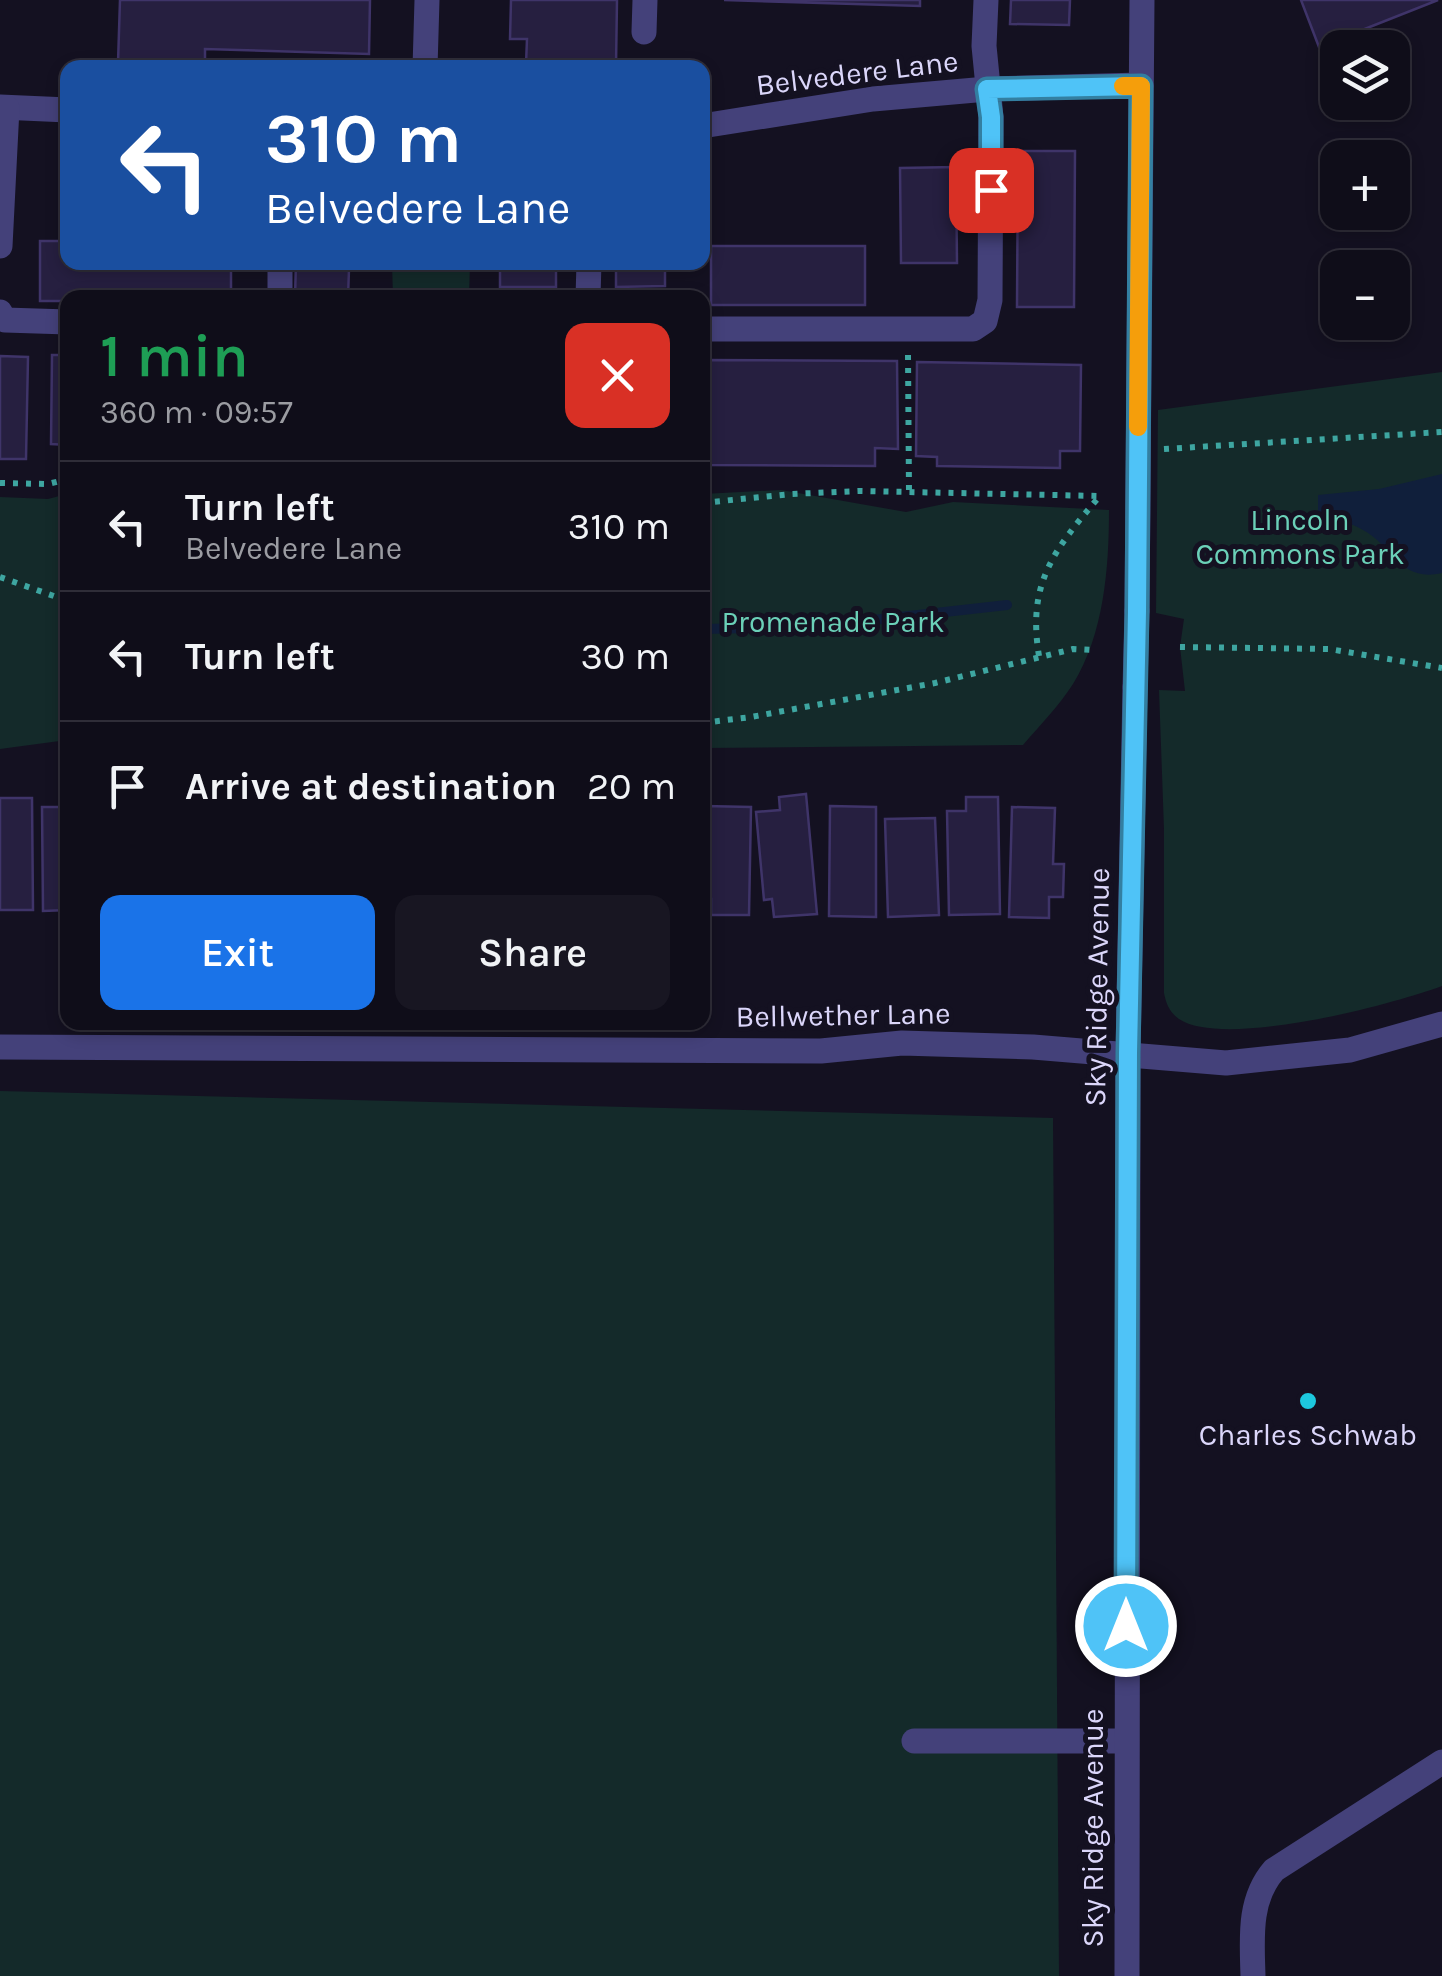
<!DOCTYPE html>
<html lang="en">
<head>
<meta charset="utf-8">
<style>
	:root { --surface:#0f0d19; --page:#181622; --text:#f1f3f6; --muted:#9b9ca2; --line:#2f2d38; --accent:#1a73e8 }
	body { margin:0; font-family:Karla,sans-serif; background:var(--page); color:var(--text); height:100vh; display:flex; flex-direction:column; font-size:38px; white-space:nowrap }
	* { box-sizing:border-box; margin:0 }
	p { font-size:32px; color:var(--muted) }
	.icon { flex:none; width:55px; height:55px; fill:none; stroke:currentColor; stroke-width:2; stroke-linecap:round; stroke-linejoin:round }
	.map { position:relative; flex:1; overflow:hidden }
	.drawer { position:absolute; left:60px; top:290px; width:650px; height:740px; display:flex; flex-direction:column; background:var(--surface); border-radius:20px; box-shadow:0 5px 15px #0003,0 0 0 2px var(--line) }
	.drawer>* { flex:none }
	.top-card { position:absolute; left:60px; top:60px; width:650px; height:210px; border-radius:20px; box-shadow:0 5px 15px #0003,0 0 0 2px var(--line); background:#1a4fa0; color:#fff; overflow:hidden }
	.buttons { position:absolute; left:1320px; top:30px; display:grid; gap:20px }
	.buttons a { display:grid; place-items:center; width:90px; height:90px; border-radius:20px; background:var(--surface); box-shadow:0 5px 15px #0003,0 0 0 2px var(--line); font-size:50px }
	.pin { position:absolute; display:grid; place-items:center; width:85px; height:85px; color:#fff; margin:-42px; border-radius:20px; box-shadow:0 5px 15px #0006 }
	.me { position:absolute; width:110px; margin:-55px; rotate:0deg; stroke-linejoin:round; filter:drop-shadow(0 0 8px #0008) }
	.turn { display:flex; align-items:center; gap:35px; height:210px; padding:0 40px; font-size:45px }
	.turn .icon { width:130px; height:130px; stroke-width:2.5 }
	.turn b { display:block; font-size:70px; line-height:85px }
	.round { display:grid; place-items:center; flex:none; width:105px; height:105px; border-radius:20px; background:var(--page) }
	.overview { display:flex; align-items:center; justify-content:space-between; height:170px; padding:0 40px }
	h1 { font-size:60px; font-weight:600; line-height:75px; color:#1e9e55 }
	.action { display:flex; gap:20px; margin-top:auto; padding:20px 40px }
	.action a { flex:1; height:115px; border-radius:20px; background:var(--accent); color:#fff; font-size:40px; font-weight:600; line-height:115px; text-align:center }
	.action a+a { background:var(--page); color:var(--text) }
	ul { padding:0; list-style:none }
	li { display:flex; align-items:center; gap:30px; height:130px; padding:0 40px; border-top:2px solid var(--line) }
	li div { flex:1 }
	li b { display:block; font-size:38px }
	li em { font-style:normal }
	.map>svg:first-child { display:block }
	.green { fill:#142a2a }
	.water { fill:#101f3b }
	.lines { fill:none; stroke-linecap:round; stroke-linejoin:round }
	.stream { stroke:#101f3b; stroke-width:10 }
	.building { fill:#261f40; stroke:#3f3469; stroke-width:2.5 }
	.path { stroke:#3ea6a1; stroke-width:6; stroke-dasharray:5 8; stroke-linecap:butt }
	.minor { stroke:#44417a; stroke-width:25 }
	.minor-bridge { stroke:#44417a; stroke-width:25 }
	.route-casing { stroke:#337fa1; stroke-width:25 }
	.route { stroke:#4fc3f7; stroke-width:18 }
	.slow { stroke:#f59e0b; stroke-width:18 }
	.poi-dot { fill:#1dc8de; stroke:#141121; stroke-width:4 }
	.labels { text-anchor:middle; stroke-width:10; stroke-linejoin:round; paint-order:stroke }
	.street-label { font-size:30px; fill:#dbd6fa; stroke:#141121 }
	.park-label { font-size:30px; fill:#6bd0b8; stroke:#141121 }
	.poi-label { font-size:30px; fill:#dbd6fa; stroke:#141121 }
</style>
</head>
<body>
<div class="map">
<svg width="1442" height="1976" viewBox="0 0 1442 1976">
	<rect width="100%" height="100%" fill="#141121"/>
	<g class="green">
		<path d="M392,263h78l-1,34h-76z"/>
		<path d="M1442,372v614c-51,19 -218,63 -263,33 -10,-7 -13,-16 -15,-26v-164l-5,-139 26,1 -5,-44 4,-28 -28,-6 2,-203z"/>
		<path d="M781,490l125,22 47,-10 156,8c0,58 -5,124 -36,174 -14,22 -33,41 -50,61l-320,3v-254z"/>
		<path d="M67,494v246l-67,9v-252l48,2z"/>
		<path d="M0,1091l1053,27 6,858h-1059z"/>
	</g>
	<path class="water" d="M1442,474v99c-42,10 -49,-27 -79,-43 -13,-8 -31,-11 -45,-16v-19l61,-6z"/>
	<g class="lines">
		<path class="stream" d="M702,629l109,-2 196,-22"/>
	</g>
	<g class="building">
		<path d="M120,0h250l-1,54 -164,-5v16l-87,-2z"/>
		<path d="M511,0h106l-1,66 -90,-2 1,-25h-17z"/>
		<path d="M724,0h196v6z"/>
		<path d="M1011,0h59l-1,25 -59,-1z"/>
		<path d="M1301,0h137l-119,47z"/>
		<path d="M1018,151h57l-1,156h-57z"/>
		<path d="M956,167l1,96h-56l-1,-95z"/>
		<path d="M40,241h28v21h163v36h-163v3h-28z"/>
		<rect x="711" y="246" width="154" height="59"/>
		<path d="M296,262h59v8l-6,-1 -1,29 -53,-1z"/>
		<rect x="500" y="262" width="56" height="25"/>
		<path d="M616,262h49v24l-49,1z"/>
		<path d="M52,355h16v90l-17,-1z"/>
		<path d="M0,356l28,1 -2,102h-26z"/>
		<path d="M702,360l195,1 1,88 -23,-1v18l-173,-1z"/>
		<path d="M917,362l164,3 -1,86h-20v17l-123,-2v-9l-21,-1z"/>
		<path d="M806,794l11,120 -43,3 -2,-18 -8,1 -8,-88 24,-2 -1,-13z"/>
		<path d="M966,797h32l2,117 -51,1 -2,-104h19z"/>
		<path d="M0,798h32l1,112h-33z"/>
		<path d="M704,806l47,1 -2,108h-38v-16h-8z"/>
		<path d="M830,806l46,1v110l-47,-1z"/>
		<path d="M42,807h26v103l-25,1z"/>
		<path d="M1012,807l43,1 -2,56h11l-1,33h-14v21l-40,-1z"/>
		<path d="M935,818l4,97 -51,2 -3,-98z"/>
	</g>
	<g class="lines">
		<g class="path">
			<path d="M908,355l1,138"/>
			<path d="M1164,449l278,-17"/>
			<path d="M0,483l48,1 20,-5"/>
			<path d="M702,503l89,-9 69,-3 240,5"/>
			<path d="M0,577l68,24"/>
			<path d="M1180,647l149,2 113,19"/>
			<path d="M1039,656c-12,-73 15,-106 60,-159"/>
			<path d="M702,723l49,-6 184,-34 138,-34 19,1"/>
		</g>
		<g class="minor">
			<path d="M644,32l1,-32"/>
			<path d="M425,68l2,-68"/>
			<path d="M0,107l68,3"/>
			<path d="M702,126l171,-27 114,-10 154,-4"/>
			<path d="M0,246l7,-138"/>
			<path d="M280,298v-36"/>
			<path d="M588,298l1,-36"/>
			<path d="M0,312l5,8 63,2"/>
			<path d="M702,329h271l12,-8 5,-21 1,-183 -7,-71 2,-46"/>
			<path d="M1137,611l5,-611"/>
			<path d="M0,1047l821,4 81,-8 131,4 193,16 124,-13 92,-26"/>
			<path d="M914,1741h211"/>
			<path d="M1127,1976l1,-923 7,-366"/>
			<path d="M1253,1976c-1,-37 -5,-76 21,-106l168,-108"/>
		</g>
		<path class="minor-bridge" d="M1135,687l2,-76"/>
	</g>
	<g class="lines">
		<g class="route-casing">
			<path id="route" d="M991,190v-73l-4,-28 154,-3 -4,526 -9,441 -2,573"/>
		</g>
		<use href="#route" class="route"/>
		<path class="slow" d="M1123,86h18l-3,341"/>
	</g>
	<circle class="poi-dot" cx="1308" cy="1401" r="10"/>
	<g class="labels">
		<g class="street-label">
			<text transform="translate(857 73) rotate(-7)" y="10">Belvedere Lane</text>
			<text transform="translate(1097 987) rotate(-89)" y="10">Sky Ridge Avenue</text>
			<text transform="translate(843 1015) rotate(-1)" y="10">Bellwether Lane</text>
			<text transform="translate(1093 1828) rotate(-90)" y="10">Sky Ridge Avenue</text>
		</g>
		<g class="park-label">
			<text x="1300" y="530">Lincoln<tspan x="1300" dy="34">Commons Park</tspan></text>
			<text x="833" y="632">Promenade Park</text>
		</g>
		<g class="poi-label">
			<text x="1308" y="1445">Charles Schwab</text>
		</g>
	</g>
</svg>
<div class="buttons">
<a><svg class="icon" aria-label="layers" viewBox="0 0 24 24"><path d="M12 4l9 5-9 5-9-5zM3 14l9 5 9-5"/></svg></a>
<a>+</a>
<a>−</a>
</div>
<div class="pin" style="left:991px;top:190px;background:#d93025"><svg class="icon" aria-label="arrive" viewBox="0 0 24 24"><path d="M6 21V4h12l-3 4 3 4H6"/></svg></div>
<svg class="me" style="left:1126px;top:1626px" viewBox="-20 -20 40 40"><circle r="17" fill="#4fc3f7" stroke="#fff" stroke-width="3"/><path d="M0-11L8 9 0 5-8 9z" fill="#fff"/></svg>
<div class="top-card">
<div class="turn"><svg class="icon" aria-label="left" viewBox="0 0 24 24"><path d="M17 20v-9H6M10 6l-5 5 5 5"/></svg><div><b>310 m</b>Belvedere Lane</div></div>
</div>
<section class="drawer">
<div class="overview"><div><h1>1 min</h1><p>360 m · 09:57</p></div><a class="round" style="background:#d93025;color:#fff"><svg class="icon" aria-label="close" viewBox="0 0 24 24"><path d="M6 6l12 12M18 6L6 18"/></svg></a></div>
<ul>
<li><svg class="icon" aria-label="left" viewBox="0 0 24 24"><path d="M17 20v-9H6M10 6l-5 5 5 5"/></svg><div><b>Turn left</b><p>Belvedere Lane</p></div><em>310 m</em></li>
<li><svg class="icon" aria-label="left" viewBox="0 0 24 24"><path d="M17 20v-9H6M10 6l-5 5 5 5"/></svg><div><b>Turn left</b></div><em>30 m</em></li>
<li><svg class="icon" aria-label="arrive" viewBox="0 0 24 24"><path d="M6 21V4h12l-3 4 3 4H6"/></svg><div><b>Arrive at destination</b></div><em>20 m</em></li>
</ul>
<div class="action"><a>Exit</a><a>Share</a></div>
</section>
</div>
</body>
</html>
